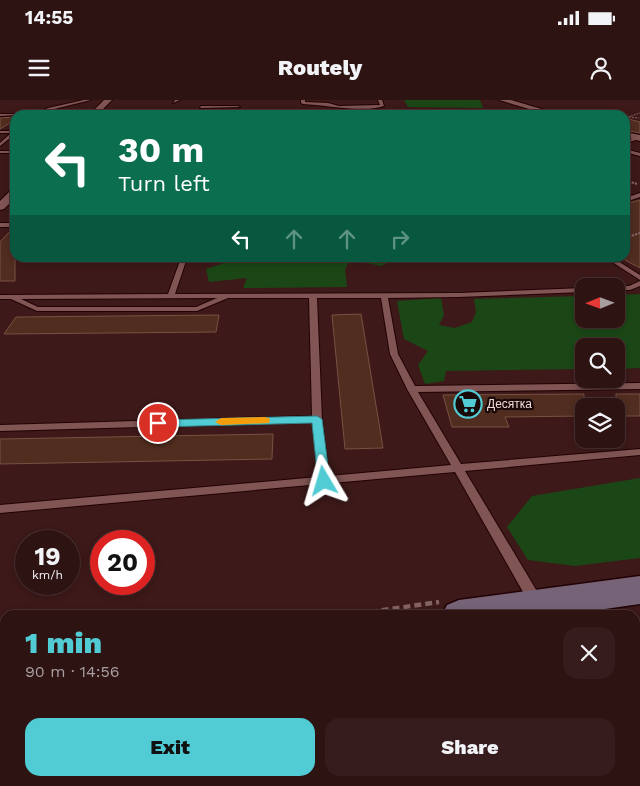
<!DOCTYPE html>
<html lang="en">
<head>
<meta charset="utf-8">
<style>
	:root { --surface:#2e1313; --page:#361c1c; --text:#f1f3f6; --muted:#a79ea0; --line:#493233; --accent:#51ccd4 }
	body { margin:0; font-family:"Work Sans",sans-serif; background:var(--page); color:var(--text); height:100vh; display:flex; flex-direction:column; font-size:19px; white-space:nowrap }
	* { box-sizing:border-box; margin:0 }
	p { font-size:16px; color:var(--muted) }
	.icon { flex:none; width:28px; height:28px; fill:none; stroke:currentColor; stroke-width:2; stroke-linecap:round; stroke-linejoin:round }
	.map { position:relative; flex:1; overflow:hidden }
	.details { position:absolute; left:0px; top:510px; width:640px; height:176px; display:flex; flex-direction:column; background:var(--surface); border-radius:15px 15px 0 0; box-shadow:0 2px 8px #0003,0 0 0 1px var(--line) }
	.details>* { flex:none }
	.top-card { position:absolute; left:10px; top:10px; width:620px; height:152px; border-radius:15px; box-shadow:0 2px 8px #0003,0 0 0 1px var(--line); background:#0b6e4f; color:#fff; overflow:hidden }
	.needle { width:32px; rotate:269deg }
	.controls { position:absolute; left:575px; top:178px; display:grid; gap:10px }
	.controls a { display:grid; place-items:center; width:50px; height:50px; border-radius:10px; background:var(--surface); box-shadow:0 2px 8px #0003,0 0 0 1px var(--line); font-size:25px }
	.speed { position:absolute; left:15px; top:430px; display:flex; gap:10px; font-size:25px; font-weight:700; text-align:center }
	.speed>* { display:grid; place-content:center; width:65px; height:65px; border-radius:50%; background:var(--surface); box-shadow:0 2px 8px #0003,0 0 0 1px var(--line); line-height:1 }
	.speed small { font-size:12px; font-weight:400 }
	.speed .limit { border:8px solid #d22; background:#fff; color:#111 }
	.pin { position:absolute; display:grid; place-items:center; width:42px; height:42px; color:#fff; margin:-21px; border:2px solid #fff; border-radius:50%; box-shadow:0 1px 5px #0007 }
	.me { position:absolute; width:55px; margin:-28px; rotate:353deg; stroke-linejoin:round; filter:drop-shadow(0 0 4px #0008) }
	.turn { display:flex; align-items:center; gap:18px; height:105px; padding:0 25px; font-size:22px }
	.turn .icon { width:65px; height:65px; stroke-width:2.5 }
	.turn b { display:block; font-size:35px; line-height:42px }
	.lanes { display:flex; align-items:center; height:48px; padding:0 25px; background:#0003; justify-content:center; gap:25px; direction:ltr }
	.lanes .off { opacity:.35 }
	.round { display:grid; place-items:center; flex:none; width:52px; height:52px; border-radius:15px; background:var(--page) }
	.head { display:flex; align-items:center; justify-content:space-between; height:85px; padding:0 25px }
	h1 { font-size:30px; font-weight:800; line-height:38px; color:var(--accent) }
	.cta { display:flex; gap:10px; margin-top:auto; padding:10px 25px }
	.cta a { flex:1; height:58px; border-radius:15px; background:var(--accent); color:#111; font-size:20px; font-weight:800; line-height:58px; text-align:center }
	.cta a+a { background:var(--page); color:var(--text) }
	.status { display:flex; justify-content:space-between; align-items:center; height:35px; padding:0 25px; background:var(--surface); direction:ltr }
	.status svg { height:14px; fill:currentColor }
	header { display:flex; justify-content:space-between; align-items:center; height:65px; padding:0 25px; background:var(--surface); font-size:22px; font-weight:800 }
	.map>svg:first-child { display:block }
	.built { fill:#4b1f1f }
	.green { fill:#1b4716 }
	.building { fill:#502d1f; stroke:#785142 }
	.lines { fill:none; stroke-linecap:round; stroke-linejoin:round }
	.lane-casing { stroke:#220204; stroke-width:2 }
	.street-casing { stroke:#220204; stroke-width:2 }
	.secondary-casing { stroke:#220204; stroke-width:3 }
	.path-far2 { stroke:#846463; stroke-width:1; stroke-dasharray:2 1; stroke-linecap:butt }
	.path-far1 { stroke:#846463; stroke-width:2; stroke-dasharray:2.5 1; stroke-linecap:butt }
	.path { stroke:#846463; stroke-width:4.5; stroke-dasharray:7 4; stroke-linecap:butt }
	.lane { fill:#805554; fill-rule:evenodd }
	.street { fill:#805554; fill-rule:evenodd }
	.secondary { fill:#766378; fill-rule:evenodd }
	.route { fill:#51ccd4; stroke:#35858a }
	.slow { fill:#f59e0b }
	.labels { text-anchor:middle; stroke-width:4.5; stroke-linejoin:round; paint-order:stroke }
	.poi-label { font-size:12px; fill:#f4dad9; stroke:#190909; text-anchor:start }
</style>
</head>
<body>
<div class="status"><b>14:55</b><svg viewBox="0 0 49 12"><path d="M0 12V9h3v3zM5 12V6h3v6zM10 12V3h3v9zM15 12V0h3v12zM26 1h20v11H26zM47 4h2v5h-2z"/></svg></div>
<header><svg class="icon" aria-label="menu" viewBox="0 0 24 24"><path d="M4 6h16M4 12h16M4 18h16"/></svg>Routely<svg class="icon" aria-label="person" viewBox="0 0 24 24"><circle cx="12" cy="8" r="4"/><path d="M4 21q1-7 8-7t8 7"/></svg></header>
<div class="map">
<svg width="640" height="686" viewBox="0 0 640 686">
	<rect width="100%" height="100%" fill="#3d1919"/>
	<path class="built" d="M640,543v143h-376l36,-5h335v-133z"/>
	<g class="green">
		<path d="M404,0h76l3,8 -75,-1z"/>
		<path d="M239,158h155l-12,8 -32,-6 -5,9 2,18 -104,1 4,-10 -38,4 -3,-13z"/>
		<path d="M640,194v74l-24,1v-23h-32v23l-138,2 -2,10 -19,3 -7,-19 10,-14 -24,-12 -7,-38 44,-3 3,17 -5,10 16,3 17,-6 4,-10 -2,-13 110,-3v23h32v-24z"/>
		<path d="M640,378v80l-65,8 -47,-6 -21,-33 25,-31z"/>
	</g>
	<g class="building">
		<path d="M15,17v3l-15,9v-11z"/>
		<path d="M625,18l15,4v11l-15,-3z"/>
		<path d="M640,100v68l-15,-8v-56z"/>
		<path d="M12,129h3v52h-15v-39z"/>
		<path d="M361,214l22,134 -38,1 -13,-134z"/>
		<path d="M219,215l-3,17 -212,2 12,-17z"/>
		<path d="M584,294v22l-79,1 4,10h-57l-9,-32z"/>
		<rect x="616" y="294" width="24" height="22"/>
		<path d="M273,334l-1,25 -272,5v-25z"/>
	</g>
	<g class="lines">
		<g class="lane-casing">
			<g id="lane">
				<path d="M84,0h7l-41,10 -12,5h-5l15,-7z"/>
				<path d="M175,0h5l-7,3z"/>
				<path d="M301,0h4v2l23,1 11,3 41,-1 -2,-5h4l2,6c-20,7 -59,-1 -81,-2l-2,-1z"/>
				<path d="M201,6h37l2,1 -40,1z"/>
				<path d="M0,14h15l2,1 -17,1z"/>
				<path d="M0,31h15v3l-15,12v-3l11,-10h-11z"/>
				<path d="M640,37v2l-15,4v-2z"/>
				<path d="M625,49l15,4v3l-15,-4z"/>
				<rect x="0" y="51" width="15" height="2"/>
				<path d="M640,93v4l-15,5v-4z"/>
				<rect x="0" y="123" width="15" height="4"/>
				<path d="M181,158h6l-12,36 284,-1 125,-5v4l-125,5 -71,1 10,56 17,32 225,-3v6l-222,3 43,72 179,-15v6l-175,16 76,127 1,4 -1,4 -5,1 -5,-1 -76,-134 -455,41v-8l318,-28 -5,-55 -313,9v-6l312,-9 -3,-118h-81l-31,13h-160l-26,-12h-11v-4l168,-1zM217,198l-21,9h-158l-17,-8zM317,198h64l9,56 17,35 44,76 -122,11 -7,-57z"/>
				<path d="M606,158h7l27,17v5z"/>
				<path d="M640,181v5l-10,4h-14v-4h-2h15z"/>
				<path d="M5,606v17l-5,2v-17z"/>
			</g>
		</g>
		<g class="street-casing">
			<g id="street">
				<path d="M104,0h8l-15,15h-8z"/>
				<path d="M499,0h12l51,15h-13z"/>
				<path d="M625,32l15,3v6l-15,-4z"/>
				<path d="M15,89v9l-11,11 -4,1v-9l11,-11z"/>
			</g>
		</g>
		<g class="secondary-casing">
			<g id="secondary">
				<path d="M640,476v28l-78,11h-120l5,-10 12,-5z"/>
				<path d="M5,564v36l-5,1v-36z"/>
			</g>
		</g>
		<g class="path-far2">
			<path d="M629,17l10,1"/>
			<path d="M625,18l15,-5"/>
		</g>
		<g class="path-far1">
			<path d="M625,80l12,4"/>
			<path d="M625,138l15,-5"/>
		</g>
		<path class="path" d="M349,515l90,-13"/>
		<use href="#lane" class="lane"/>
		<use href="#street" class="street"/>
		<use href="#secondary" class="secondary"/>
	</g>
	<path class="route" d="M317,316l5,3 8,62 -6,5 -6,-5 -6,-58 -154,4 -5,-4 5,-3z"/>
	<path class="slow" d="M265,317l4,1 1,2 -1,3 -48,2 -6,-3 6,-4z"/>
	<defs>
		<g id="supermarket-ring" transform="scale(1.4375)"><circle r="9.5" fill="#190909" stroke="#51ccd4" stroke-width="1.5"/><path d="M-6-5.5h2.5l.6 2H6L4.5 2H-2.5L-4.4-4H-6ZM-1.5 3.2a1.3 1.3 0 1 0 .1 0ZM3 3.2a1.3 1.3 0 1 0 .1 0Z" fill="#51ccd4"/></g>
	</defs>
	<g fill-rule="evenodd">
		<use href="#supermarket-ring" x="468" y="304"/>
	</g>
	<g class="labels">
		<g class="poi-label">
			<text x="487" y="308">Десятка</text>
		</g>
	</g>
</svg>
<div class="controls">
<a><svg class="needle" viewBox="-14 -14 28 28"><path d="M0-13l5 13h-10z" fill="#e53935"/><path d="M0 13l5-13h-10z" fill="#a79ea0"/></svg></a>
<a><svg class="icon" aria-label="search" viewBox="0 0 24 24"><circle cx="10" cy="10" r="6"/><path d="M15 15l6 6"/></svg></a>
<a><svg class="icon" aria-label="layers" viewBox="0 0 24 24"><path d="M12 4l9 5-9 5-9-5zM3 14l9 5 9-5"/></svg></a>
</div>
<div class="speed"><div>19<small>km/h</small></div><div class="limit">20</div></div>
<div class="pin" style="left:158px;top:323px;background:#d93025"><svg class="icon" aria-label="arrive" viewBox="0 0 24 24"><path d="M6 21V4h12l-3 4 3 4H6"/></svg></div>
<svg class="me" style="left:324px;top:381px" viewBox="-20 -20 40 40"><path d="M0-17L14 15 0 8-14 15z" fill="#51ccd4" stroke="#fff" stroke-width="4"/></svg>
<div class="top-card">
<div class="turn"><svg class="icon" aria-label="left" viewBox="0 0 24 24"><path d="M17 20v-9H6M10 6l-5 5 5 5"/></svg><div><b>30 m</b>Turn left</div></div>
<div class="lanes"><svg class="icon" aria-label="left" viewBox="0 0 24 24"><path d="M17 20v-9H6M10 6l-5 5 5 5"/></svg><svg class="icon off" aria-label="ahead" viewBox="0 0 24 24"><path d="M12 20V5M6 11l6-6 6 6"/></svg><svg class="icon off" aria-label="ahead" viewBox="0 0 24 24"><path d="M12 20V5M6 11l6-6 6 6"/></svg><svg class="icon off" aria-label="right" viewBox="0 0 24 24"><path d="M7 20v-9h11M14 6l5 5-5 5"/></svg></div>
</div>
<section class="details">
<div class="head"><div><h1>1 min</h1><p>90 m · 14:56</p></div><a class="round"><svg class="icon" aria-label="close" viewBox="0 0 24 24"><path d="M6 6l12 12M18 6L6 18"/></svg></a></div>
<div class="cta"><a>Exit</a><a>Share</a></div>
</section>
</div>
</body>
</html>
